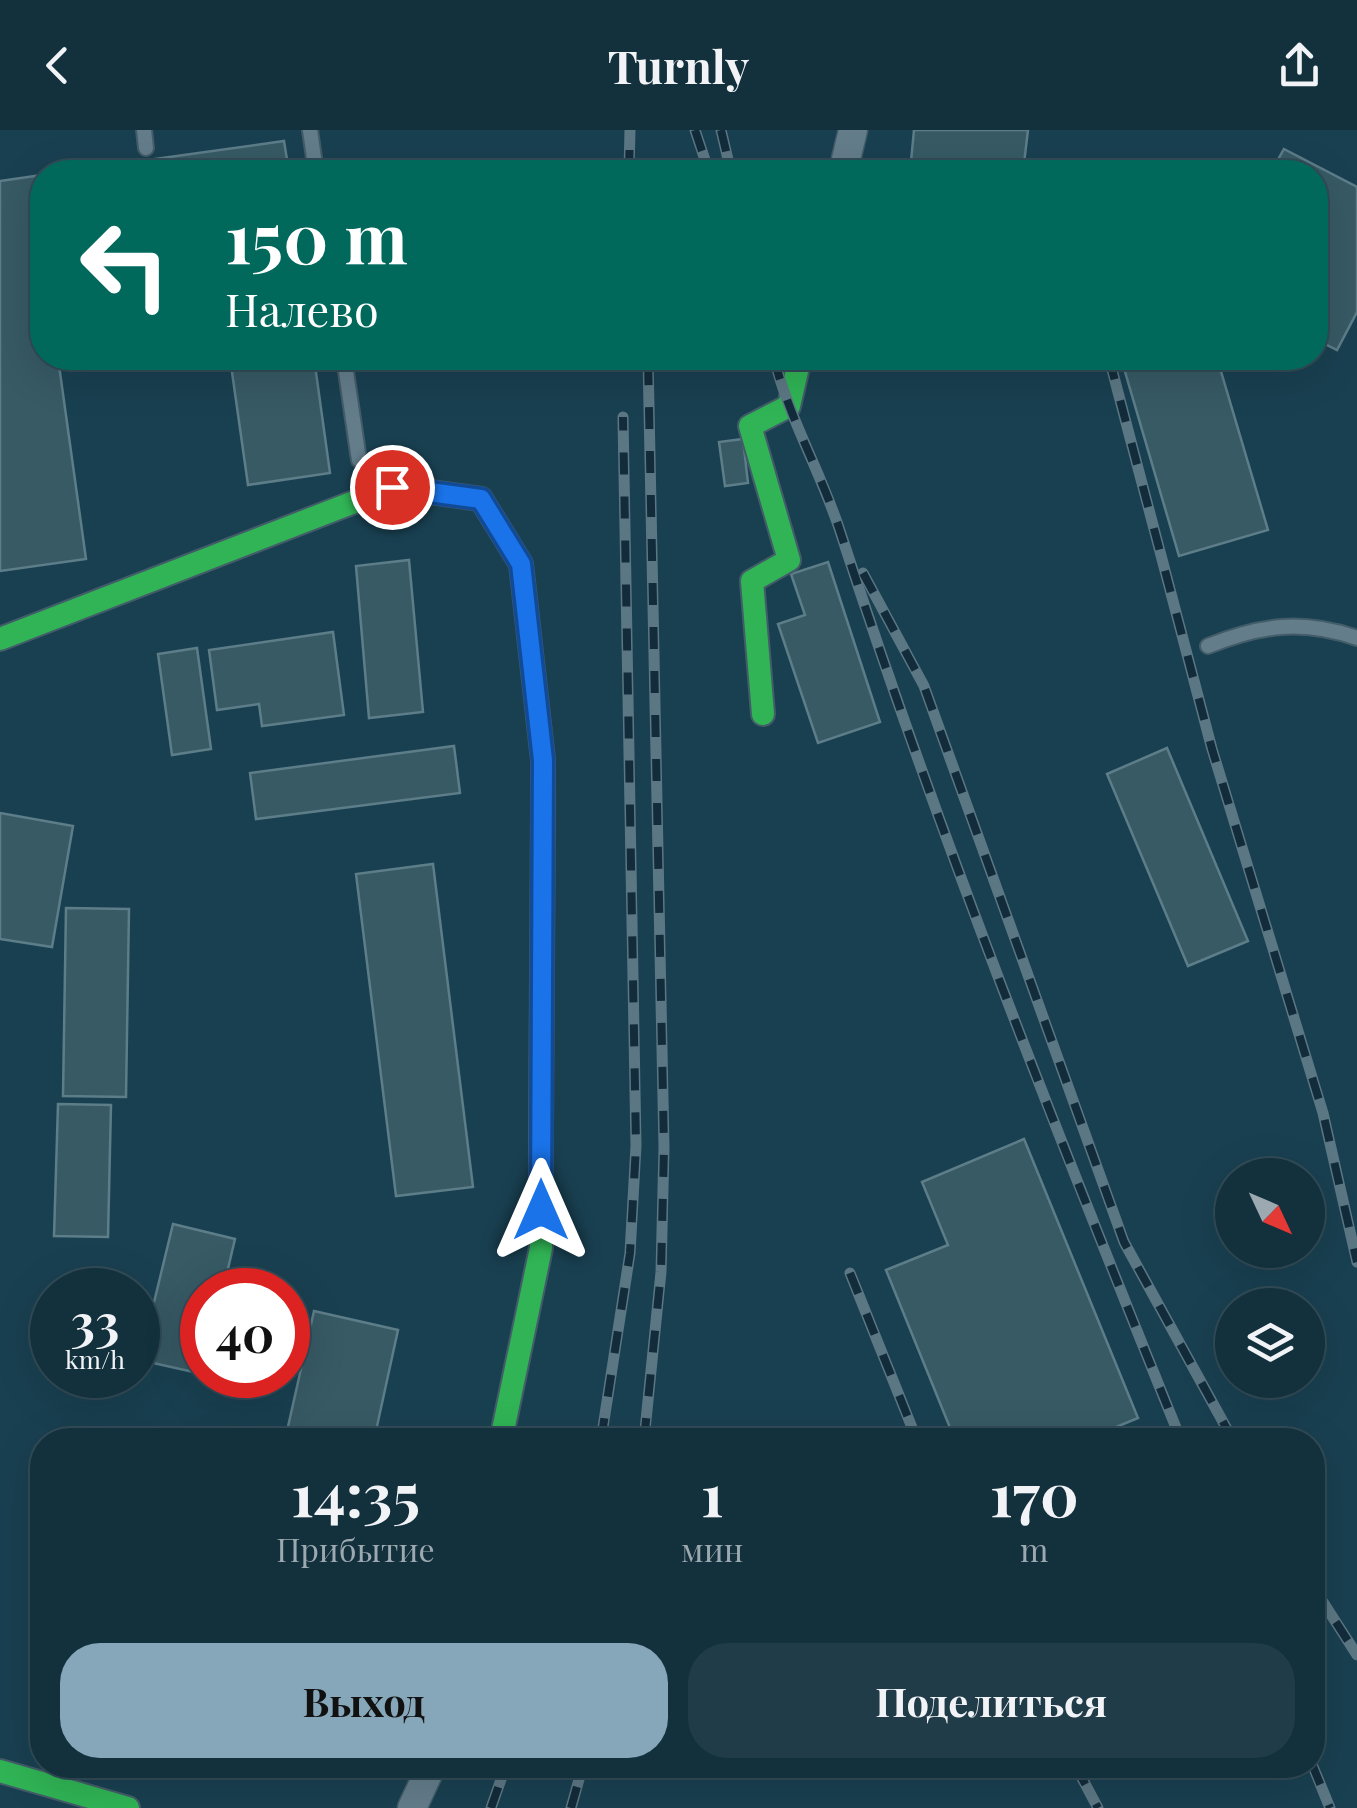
<!DOCTYPE html>
<html lang="ru">
<head>
<meta charset="utf-8">
<style>
	:root { --surface:#13303d; --page:#203c48; --text:#f1f3f6; --muted:#9da9b0; --line:#324b57; --accent:#86a7b9 }
	body { margin:0; font-family:"Playfair Display",serif; background:var(--page); color:var(--text); height:100vh; display:flex; flex-direction:column; font-size:38px; white-space:nowrap }
	* { box-sizing:border-box; margin:0 }
	p { font-size:32px; color:var(--muted) }
	.icon { flex:none; width:55px; height:55px; fill:none; stroke:currentColor; stroke-width:2; stroke-linecap:round; stroke-linejoin:round }
	.map { position:relative; flex:1; overflow:hidden }
	.side { position:absolute; left:30px; top:1298px; width:1295px; height:350px; display:flex; flex-direction:column; background:var(--surface); border-radius:40px; box-shadow:0 10px 40px #0002,0 0 0 2px var(--line) }
	.side>* { flex:none }
	.banner { position:absolute; left:30px; top:30px; width:1298px; height:210px; border-radius:40px; box-shadow:0 10px 40px #0002,0 0 0 2px var(--line); background:#00695c; color:#fff; overflow:hidden }
	.needle { width:65px; rotate:134deg }
	.buttons { position:absolute; left:1215px; top:1028px; display:grid; gap:20px }
	.buttons a { display:grid; place-items:center; width:110px; height:110px; border-radius:50%; background:var(--surface); box-shadow:0 10px 40px #0002,0 0 0 2px var(--line); font-size:50px }
	.speed { position:absolute; left:30px; top:1138px; display:flex; gap:20px; font-size:50px; font-weight:700; text-align:center }
	.speed>* { display:grid; place-content:center; width:130px; height:130px; border-radius:50%; background:var(--surface); box-shadow:0 10px 40px #0002,0 0 0 2px var(--line); line-height:1 }
	.speed small { font-size:25px; font-weight:400 }
	.speed .limit { border:15px solid #d22; background:#fff; color:#111 }
	.pin { position:absolute; display:grid; place-items:center; width:85px; height:85px; color:#fff; margin:-42px; border:5px solid #fff; border-radius:50%; box-shadow:0 2px 10px #0007 }
	.me { position:absolute; width:110px; margin:-55px; rotate:0deg; stroke-linejoin:round; filter:drop-shadow(0 0 8px #0008) }
	.turn { display:flex; align-items:center; gap:35px; height:210px; padding:0 30px; font-size:45px }
	.turn .icon { width:130px; height:130px; stroke-width:2.5 }
	.turn b { display:block; font-size:70px; line-height:85px }
	.eta { display:flex; justify-content:space-evenly; align-items:center; height:170px; text-align:center }
	.eta b { font-size:60px; font-weight:700; line-height:70px }
	.cta { display:flex; gap:20px; margin-top:auto; padding:20px 30px }
	.cta a { flex:1; height:115px; border-radius:40px; background:var(--accent); color:#111; font-size:40px; font-weight:700; line-height:115px; text-align:center }
	.cta a+a { background:var(--page); color:var(--text) }
	header { display:flex; justify-content:space-between; align-items:center; height:130px; padding:0 30px; background:var(--surface); font-size:45px; font-weight:700 }
	.map>svg:first-child { display:block }
	.building { fill:#375a65; stroke:#5d7d89; stroke-width:2.5 }
	.lines { fill:none; stroke-linecap:round; stroke-linejoin:round }
	.lane-casing { stroke:#435c69; stroke-width:18 }
	.street-casing { stroke:#435c69; stroke-width:31 }
	.fast-casing { stroke:#435c69; stroke-width:26 }
	.jam-casing { stroke:#435c69; stroke-width:26 }
	.lane { stroke:#647d8b; stroke-width:14 }
	.street { stroke:#647d8b; stroke-width:28 }
	.fast { stroke:#30b455; stroke-width:22 }
	.jam { stroke:#e5322d; stroke-width:22 }
	.rail-casing { stroke:#5c7784; stroke-width:11 }
	.rail { stroke:#132c3b; stroke-width:8; stroke-dasharray:22; stroke-linecap:butt }
	.route-casing { stroke:#114b97; stroke-width:25 }
	.route { stroke:#1a73e8; stroke-width:18 }
</style>
</head>
<body>
<header><svg class="icon" aria-label="back" viewBox="0 0 24 24"><path d="M15 5l-7 7 7 7"/></svg>Turnly<svg class="icon" aria-label="share" viewBox="0 0 24 24"><path d="M12 15V3M7 8l5-5 5 5M5 13v7h14v-7"/></svg></header>
<div class="map">
<svg width="1357" height="1678" viewBox="0 0 1357 1678">
	<rect width="100%" height="100%" fill="#194051"/>
	<g class="building">
		<path d="M914,0h114l-5,42h-113z"/>
		<path d="M284,11l5,31h-228z"/>
		<path d="M1284,19l73,38v125l-20,38 -22,-11v-167h-44z"/>
		<path d="M42,45v183h16l28,201 -86,12v-390z"/>
		<path d="M230,228h84l16,115 -82,12z"/>
		<path d="M1121,228h96l51,172 -89,26z"/>
		<path d="M743,309l5,44 -23,3 -6,-44z"/>
		<path d="M409,430l14,152 -54,6 -13,-152z"/>
		<path d="M828,432l52,160 -62,21 -40,-119 27,-9 -14,-41z"/>
		<path d="M333,502l11,83 -82,11 -3,-22 -42,6 -8,-60z"/>
		<path d="M197,518l14,101 -39,6 -14,-101z"/>
		<path d="M454,616l6,47 -204,26 -6,-46z"/>
		<path d="M1167,618l81,193 -60,25 -81,-192z"/>
		<path d="M0,683l73,13 -21,121 -52,-8z"/>
		<path d="M433,734l40,323 -77,9 -40,-322z"/>
		<path d="M66,778l63,1 -3,188 -63,-1z"/>
		<path d="M58,974l53,1 -3,132 -54,-1z"/>
		<path d="M1024,1009l114,279 -53,22h-130l-69,-170 62,-25 -26,-63z"/>
		<path d="M173,1094l62,15 -12,51h-21v84l-62,-14z"/>
		<path d="M314,1181l84,19 -24,110h-89z"/>
	</g>
	<g class="lines">
		<g class="lane-casing">
			<g id="lane">
				<path d="M144,0l2,18"/>
				<path d="M310,0l6,42"/>
				<path d="M344,228l15,102"/>
				<path d="M1208,516c53,-21 94,-27 149,-8"/>
			</g>
		</g>
		<g class="street-casing">
			<g id="street">
				<path d="M843,42l10,-42"/>
				<path d="M412,1678l20,-43"/>
			</g>
		</g>
		<g class="fast-casing">
			<g id="fast">
				<path d="M0,509l393,-152 88,12 40,65 22,196v47"/>
				<path d="M763,584l-11,-133 37,-21 -39,-134 39,-20 11,-48"/>
				<path d="M501,1310l40,-192v-119"/>
				<path d="M0,1641l128,37"/>
			</g>
		</g>
		<g class="jam-casing">
			<path id="jam" d="M541,999l2,-322"/>
		</g>
		<use href="#lane" class="lane"/>
		<use href="#street" class="street"/>
		<use href="#fast" class="fast"/>
		<use href="#jam" class="jam"/>
		<g class="rail-casing">
			<g id="rail">
				<path d="M695,0l14,42"/>
				<path d="M721,0l10,42"/>
				<path d="M629,42l1,-42"/>
				<path d="M774,228c15,61 48,116 67,176 100,307 219,607 340,906"/>
				<path d="M1109,228l103,391 111,364 34,149"/>
				<path d="M863,443l61,113 200,556 109,198"/>
				<path d="M850,1143l67,167"/>
				<path d="M601,1310l29,-187 6,-107 -13,-729"/>
				<path d="M644,1310l17,-168 3,-124 -16,-790"/>
				<path d="M1312,1455l45,70"/>
				<path d="M1312,1634l18,44"/>
				<path d="M1075,1635l23,43"/>
				<path d="M491,1678l15,-43"/>
				<path d="M571,1678l12,-43"/>
			</g>
		</g>
		<use href="#rail" class="rail"/>
	</g>
	<g class="lines">
		<g class="route-casing">
			<path id="route" d="M392,357l89,12 40,65 22,196 -2,450"/>
		</g>
		<use href="#route" class="route"/>
	</g>
</svg>
<div class="buttons">
<a><svg class="needle" viewBox="-14 -14 28 28"><path d="M0-13l5 13h-10z" fill="#e53935"/><path d="M0 13l5-13h-10z" fill="#9da9b0"/></svg></a>
<a><svg class="icon" aria-label="layers" viewBox="0 0 24 24"><path d="M12 4l9 5-9 5-9-5zM3 14l9 5 9-5"/></svg></a>
</div>
<div class="speed"><div>33<small>km/h</small></div><div class="limit">40</div></div>
<div class="pin" style="left:392px;top:357px;background:#d93025"><svg class="icon" aria-label="arrive" viewBox="0 0 24 24"><path d="M6 21V4h12l-3 4 3 4H6"/></svg></div>
<svg class="me" style="left:541px;top:1080px" viewBox="-20 -20 40 40"><path d="M0-17L14 15 0 8-14 15z" fill="#1a73e8" stroke="#fff" stroke-width="4"/></svg>
<div class="banner">
<div class="turn"><svg class="icon" aria-label="left" viewBox="0 0 24 24"><path d="M17 20v-9H6M10 6l-5 5 5 5"/></svg><div><b>150 m</b>Налево</div></div>
</div>
<section class="side">
<div class="eta">
<div><b>14:35</b><p>Прибытие</p></div>
<div><b>1</b><p>мин</p></div>
<div><b>170</b><p>m</p></div>
</div>
<div class="cta"><a>Выход</a><a>Поделиться</a></div>
</section>
</div>
</body>
</html>
